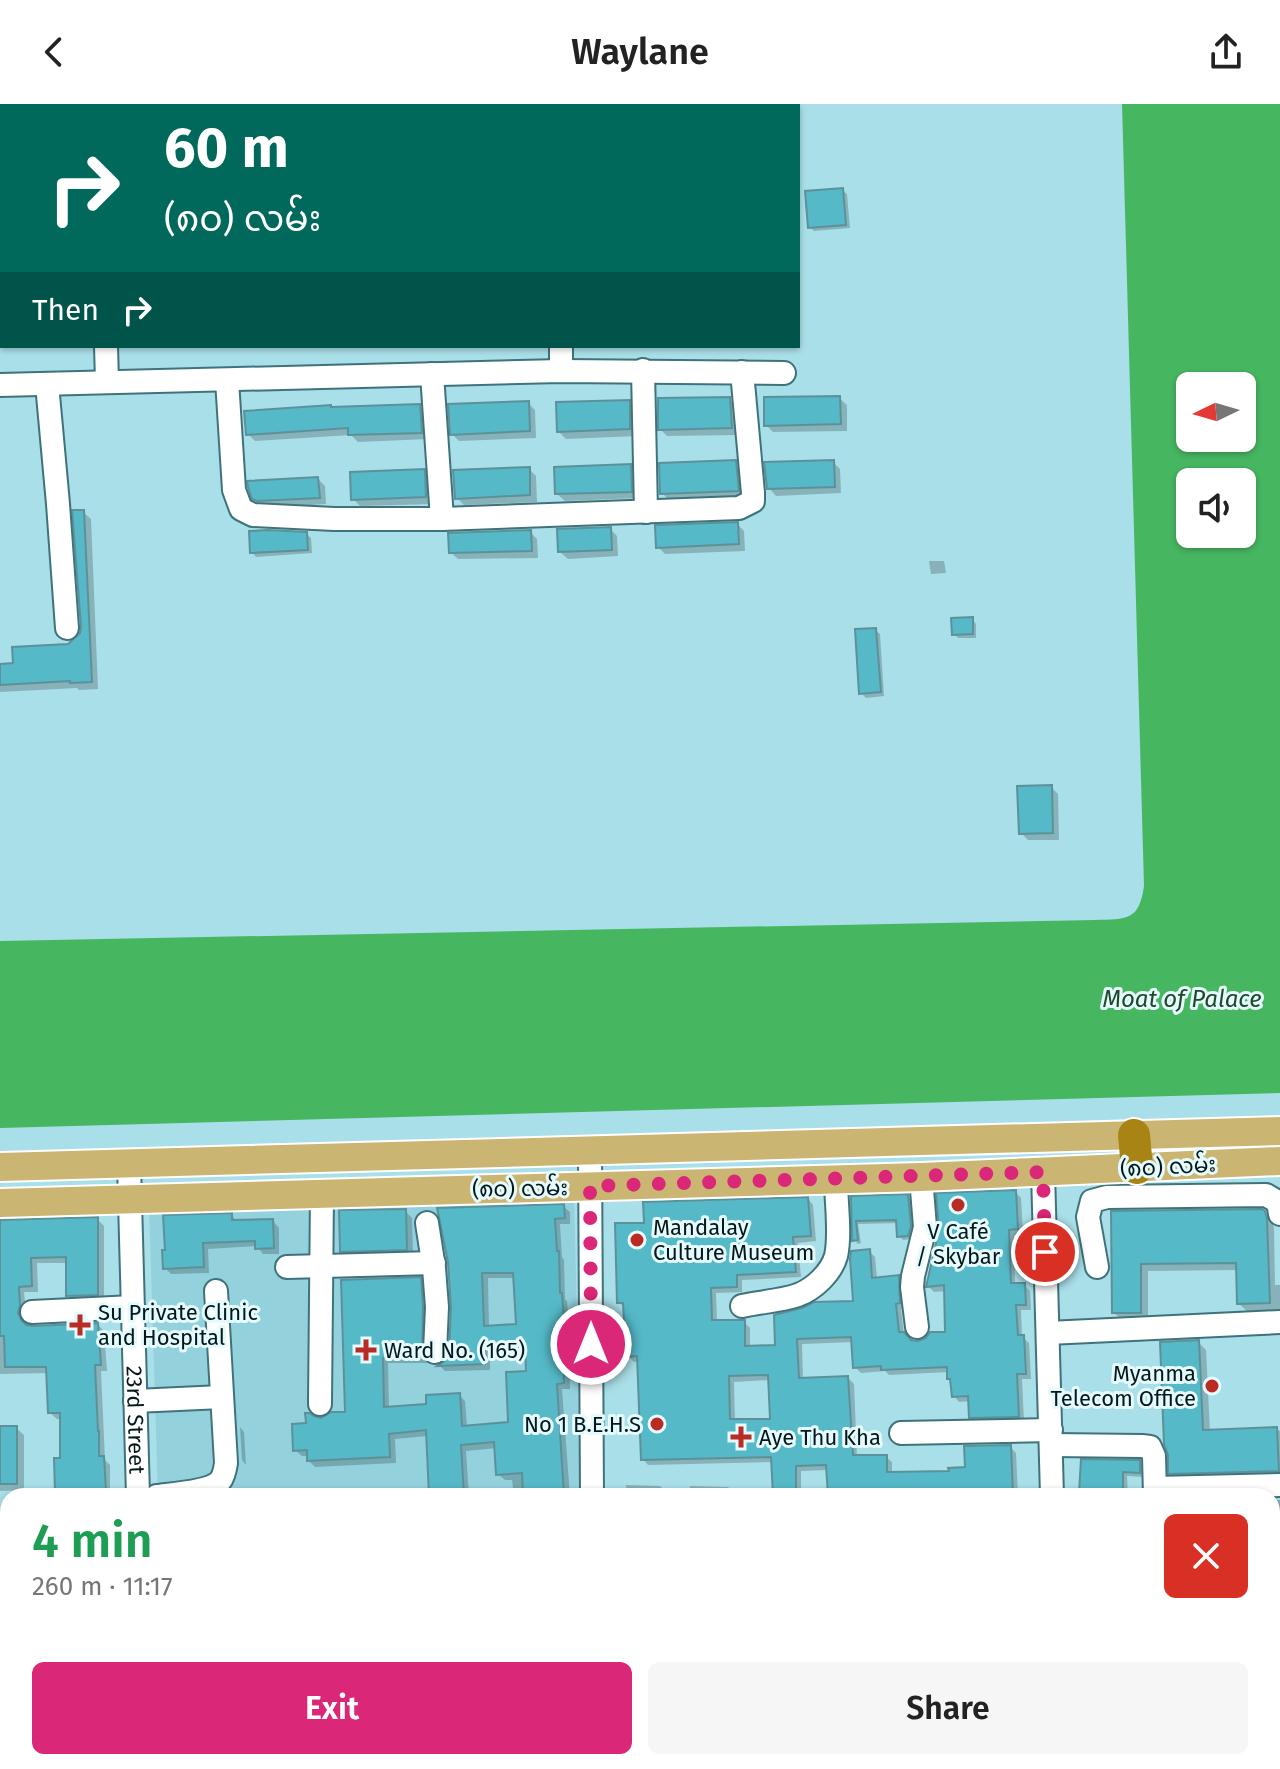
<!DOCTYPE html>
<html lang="en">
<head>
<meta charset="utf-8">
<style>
	:root { --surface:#fff; --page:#f6f6f6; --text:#222; --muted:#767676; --accent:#db2777 }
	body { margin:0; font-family:"Fira Sans","Noto Sans Myanmar",sans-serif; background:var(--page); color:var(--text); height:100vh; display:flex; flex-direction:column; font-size:30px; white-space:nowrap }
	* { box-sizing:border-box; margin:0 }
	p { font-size:26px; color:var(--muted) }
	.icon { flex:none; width:44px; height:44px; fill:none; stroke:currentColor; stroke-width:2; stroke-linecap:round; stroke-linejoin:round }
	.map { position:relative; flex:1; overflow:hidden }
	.drawer { position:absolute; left:0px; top:1384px; width:1280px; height:282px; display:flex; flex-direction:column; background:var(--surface); border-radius:24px 24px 0 0; box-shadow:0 2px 6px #0004 }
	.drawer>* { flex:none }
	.guide { position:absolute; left:0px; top:0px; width:800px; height:244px; box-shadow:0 2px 6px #0004; background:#00695c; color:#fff; overflow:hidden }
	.needle { width:52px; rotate:265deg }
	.tools { position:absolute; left:1176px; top:268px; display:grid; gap:16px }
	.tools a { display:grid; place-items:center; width:80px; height:80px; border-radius:12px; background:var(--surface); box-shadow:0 2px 6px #0004; font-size:40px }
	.pin { position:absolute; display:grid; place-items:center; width:68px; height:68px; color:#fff; margin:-34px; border:4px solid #fff; border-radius:50%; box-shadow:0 2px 8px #0007 }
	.me { position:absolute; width:88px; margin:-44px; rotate:0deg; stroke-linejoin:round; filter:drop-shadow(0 0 6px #0008) }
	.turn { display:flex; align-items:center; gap:28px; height:168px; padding:0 32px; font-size:36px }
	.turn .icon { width:104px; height:104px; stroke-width:2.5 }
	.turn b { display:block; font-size:56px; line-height:68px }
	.then { display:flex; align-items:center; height:76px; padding:0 32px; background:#0003; gap:16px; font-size:30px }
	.round { display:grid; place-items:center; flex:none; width:84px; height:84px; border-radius:12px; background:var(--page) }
	.summary { display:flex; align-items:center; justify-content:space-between; height:136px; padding:0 32px }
	h1 { font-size:48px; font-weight:600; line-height:60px; color:#1e9e55 }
	.cta { display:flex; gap:16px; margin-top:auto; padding:16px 32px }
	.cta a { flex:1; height:92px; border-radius:12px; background:var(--accent); color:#fff; font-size:32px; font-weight:600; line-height:92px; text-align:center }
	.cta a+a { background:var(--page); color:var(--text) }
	header { display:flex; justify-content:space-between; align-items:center; height:104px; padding:0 32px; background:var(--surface); font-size:36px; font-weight:600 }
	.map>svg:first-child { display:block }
	.built { fill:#93d2dd }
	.water { fill:#47b661; fill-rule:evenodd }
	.shadow { fill:#0003; fill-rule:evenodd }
	.building { fill:#55b9c8; stroke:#5d9199; stroke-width:2; fill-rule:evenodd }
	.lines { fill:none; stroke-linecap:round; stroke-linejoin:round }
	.minor-casing { stroke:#3f737b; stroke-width:26 }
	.major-casing { stroke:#fff; stroke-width:32 }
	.highway-casing { stroke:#fff; stroke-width:36 }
	.minor { stroke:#fff; stroke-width:22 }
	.major { stroke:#cbb573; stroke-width:28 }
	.highway { stroke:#a88415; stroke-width:32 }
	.route { stroke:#db2777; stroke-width:14; stroke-dasharray:0 25.2 }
	.poi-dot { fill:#b92b23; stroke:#e5fafd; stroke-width:3 }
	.labels { text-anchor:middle; stroke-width:6; stroke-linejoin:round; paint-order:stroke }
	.street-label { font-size:22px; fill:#04181c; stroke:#e5fafd }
	.poi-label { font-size:22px; fill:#04181c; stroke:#e5fafd; text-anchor:start }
	.water-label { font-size:24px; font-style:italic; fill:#1e4a27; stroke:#e5fafd }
</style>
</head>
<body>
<header><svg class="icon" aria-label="back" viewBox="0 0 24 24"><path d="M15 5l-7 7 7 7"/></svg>Waylane<svg class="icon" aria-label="share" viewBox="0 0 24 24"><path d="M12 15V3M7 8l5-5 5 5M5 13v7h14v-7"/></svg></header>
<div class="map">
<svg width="1280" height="1665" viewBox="0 0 1280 1665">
	<rect width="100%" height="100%" fill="#a9dfe8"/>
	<g class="built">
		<path d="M574,1085l7,307h-423l-9,-291z"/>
		<rect x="367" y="1658" width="210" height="7"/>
	</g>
	<path class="water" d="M1122,0h158v989l-1280,35v-187l1095,-21c32,-1 44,1 49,-34zM1190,282h52v52h-52zM1190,378h52v52h-52z"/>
	<g class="shadow">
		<path d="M46,0h27v1l-25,1z"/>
		<rect x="148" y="0" width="36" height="2"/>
		<path d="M428,0h72v2h-70z"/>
		<path d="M842,86l5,4 3,34 -36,3 -4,-4z"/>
		<rect x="0" y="191" width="2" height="24"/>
		<path d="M839,294l8,7v26l-74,1 -7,-7z"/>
		<path d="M729,295l8,7 1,29 -71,1 -7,-7z"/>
		<path d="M629,298l7,7 1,27 -71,3 -7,-7z"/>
		<path d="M528,299l7,7 1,28 -77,3 -7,-7z"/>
		<path d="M419,302l7,8 2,25 -70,3 -7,-7 -96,6 -7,-7z"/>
		<path d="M833,358l7,7 1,24 -65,3 -7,-8z"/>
		<path d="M735,359l7,7 3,27 -76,3 -7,-7z"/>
		<path d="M630,362l7,7 1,25 -73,3 -8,-7 -1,-25z"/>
		<path d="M529,365l7,7 1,26 -73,3 -7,-7z"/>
		<path d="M424,367l7,7 2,26 -73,2 -7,-7z"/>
		<path d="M318,375l7,7 1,18 -61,4 -11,-10z"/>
		<path d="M83,408l8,7 7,170 -19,1 -2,-2 -77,4v-26l15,-1 55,-19 11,-10z"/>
		<path d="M737,420l7,7 1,20 -80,3 -7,-7z"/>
		<path d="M610,425l7,7 1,20 -50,3 -8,-7z"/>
		<path d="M530,428l7,7 1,19 -80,1 -8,-7z"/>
		<path d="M306,430l5,4 1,15 -56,4 -4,-5z"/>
		<path d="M929,457h15l2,12 -15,1z"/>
		<path d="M972,515l4,5v14h-18l-4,-4z"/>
		<path d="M875,526l5,4 4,62 -18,2 -5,-5z"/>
		<path d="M1051,683l7,7 1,46h-31l-7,-7z"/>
		<path d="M1015,1088l6,6 2,36 -9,1 1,50h9l6,6 1,19h-10l1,27 7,6 2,36h-9l2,43 -47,1 -6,-6v-16l-12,1 -5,-6 -5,-24 -60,3 -4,-4 -24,2 -6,-6 -2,-25 -51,2 1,36 45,-2 6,6 3,73h29l6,5v12l59,-1 17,-5 42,-21 6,6 2,43h-200l11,-1 -1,-25 -27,1v25h-26l-1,-34 -126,3 -5,-6 -3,-97h-6l-6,-6 -3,-47 -6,-7 27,-77 162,-26 5,6 3,36 -18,2 3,34 -59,3v12l-26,1 1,29h27l6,6v20l27,-1 78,-44 14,-52 6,6 2,22 21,-2 6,6 1,25 -4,1 3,26 7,7 7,1 30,-9 -2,-43 -12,1 -6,-6zM770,1276l2,41h-37l-1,-39z"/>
		<path d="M908,1092l3,4 3,31 -2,8 -9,1 -4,-4v-13l-41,1 3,19 -3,1 -4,-4 -1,-42z"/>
		<path d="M563,1102l7,6v12h-10l2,33 2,3 1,39 2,2 2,24 3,4 1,18h-4l1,42h-8l8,107h-56l-2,-16h-7l-7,-6 -1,-26 -31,3 3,45h-46h8l-3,-60 -33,3 1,24 -81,4 -6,-6v-5h-7l-7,-6 26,-30 26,-6 73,-135 6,7 3,29 -1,48h-40l1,46 39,-3 31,-11 6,6 2,26 43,-3 18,-51 -1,-25 -37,2v20l-45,1 -5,-5 8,-4 3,-8 2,-46 -3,-46zM488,1174h27l3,48 -29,2z"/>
		<path d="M405,1107l7,7 1,38 -63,2 -8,-7z"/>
		<path d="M1264,1108l8,9 2,7 1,57h5v25l-33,1 -8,-7 -1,-34 -90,1v49h-26l-8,-7 -1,-100z"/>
		<path d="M231,1111l7,7 35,-1 6,7v26h-16l-6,-8 -49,3 1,24 -38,1 -6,-6z"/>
		<path d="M97,1115l7,7v75l-30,1 -6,-7v-32h-31l1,29h-14l2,21 -2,8 1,5 73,-1 6,6 3,40h-6l4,89 5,5v31h-53l-1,-36h6v-41h-5l-7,-6 -1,-40 -49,1v-152z"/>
		<path d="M1198,1238l8,8 4,82 66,-3 4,2v48l-101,2 -9,-8z"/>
		<path d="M240,1323l4,5 2,33 -4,-5z"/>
		<path d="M0,1324h16l8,7v55l-24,1z"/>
		<path d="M1139,1358l6,5v10l-18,-1 1,20h-43l-4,-4z"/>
		<path d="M626,1381l34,1 7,7 1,3h-42z"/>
		<path d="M690,1382l38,1 6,6v3h-44z"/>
		<rect x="1272" y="1396" width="8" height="60"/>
		<path d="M0,1413l8,1v72h-8z"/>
		<rect x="1272" y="1510" width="8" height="129"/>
		<path d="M8,1549v96l-8,1v-96z"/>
		<rect x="34" y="1658" width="89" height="7"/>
		<rect x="188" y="1658" width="30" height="7"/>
		<rect x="383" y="1658" width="32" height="7"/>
		<rect x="514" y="1658" width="39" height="7"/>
		<rect x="639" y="1658" width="259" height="7"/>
		<rect x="965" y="1658" width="62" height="7"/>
		<rect x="1101" y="1658" width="55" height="7"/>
	</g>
	<g class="building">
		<path d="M843,84l3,37 -38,3 -3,-37z"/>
		<path d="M840,292l1,28 -77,2v-29z"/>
		<path d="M730,293l2,31 -74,2v-32z"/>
		<path d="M630,296v29l-73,3 -1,-30z"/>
		<path d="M529,297l1,30 -80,4 -2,-31z"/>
		<path d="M420,300l2,29 -74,2v-7l-102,7 -2,-24 87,-6v2z"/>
		<path d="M736,356l3,31 -79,3 -1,-31z"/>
		<path d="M834,356l1,27 -68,2 -3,-27z"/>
		<path d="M631,360l1,28 -77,2 -1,-27z"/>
		<path d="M530,363v28l-75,4 -2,-29z"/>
		<path d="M425,365l1,28 -75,3 -1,-28z"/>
		<path d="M318,373l2,21 -63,3 -5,-2 -4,-12 -1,-6z"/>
		<path d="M72,406h12l8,172 -22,1v-2l-70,4v-21l13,-1 -1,-16 56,-3 12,-11 1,-6z"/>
		<path d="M738,418l1,22 -83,4 -1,-23z"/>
		<path d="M611,423l1,23 -54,2 -1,-23z"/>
		<path d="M268,426l39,2 1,18 -58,3 -1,-22z"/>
		<path d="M531,426l1,21 -83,2 -1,-20z"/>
		<path d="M973,513v17l-21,1 -1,-17z"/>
		<path d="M876,524l5,64 -22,2 -4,-65z"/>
		<path d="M1052,681l1,48 -34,1 -2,-48z"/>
		<path d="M1016,1086l2,39 -9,1 2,53h14l1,22h-10l2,30h6l2,39h-9l2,43 -50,1 -1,-22 -16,1 -2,-18h-3v-12l-66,3v-4l-28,2 -2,-31 -54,2 2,39 49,-2 5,79h34v17l62,-1 -1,-3 17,-1 -1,-21 47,-1 2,50 -185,1 -2,-31 -30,1v30h-23l-2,-39 -130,3 -4,-104 -11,1 -3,-54h-6l-2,-80h29l-1,-21 165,-5 3,39 -18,1 3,35 -59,3v12l-26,1 1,32h33v26l30,-1 -1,-30 28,-7 12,-6 39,-1 -3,-42 1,-8 19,-2 2,29 27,-3 1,28 -4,1 3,28h5l7,8 7,1 8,-3 4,-6h15l-1,-47 -18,2 13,-57 -3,-37zM768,1271l2,44h-40l-1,-43z"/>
		<path d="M908,1090l3,32 -3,10 -11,1 -1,-17 -40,1 2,19 -6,1 -1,-45z"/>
		<path d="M564,1100l1,14 -10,1 2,32h2l1,42h2l2,27h3l1,21h-5l1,42 -7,1 7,112h-41l-1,-23 -26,2 -2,-33 -33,3 3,51h-35l-3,-66 -37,4 1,23 -83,4v-11l-14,1 -1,-27 14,-1 -1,-10h5l4,3 7,2 10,-6h14l-4,-132 80,-3 2,30 -1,50 -39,1 1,49 42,-3v-9l34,-2 2,33 46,-4 -2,-50 20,-1 -1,-29 -41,2 1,20 -48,2 9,-6 3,-7 2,-45 -3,-46 -11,-54zM482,1169h31l3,51 -32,2z"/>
		<path d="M406,1105l1,41 -67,2 -1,-42z"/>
		<path d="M1262,1105l3,2 2,8 3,84 -33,1 -1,-41 -95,1v49h-29l-1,-102z"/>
		<path d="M232,1109v7l41,-1 1,29 -19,1v-8l-52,2 1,24 -41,2 -1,-19h3l-2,-35z"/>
		<path d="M98,1113v78l-32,1v-39l-35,1 1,28 -13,1 1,18 -2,8 3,7 5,5 7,1 65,-3 3,42h-6l3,66h1v25h5l2,35 -51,2 -1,-35h6v-45h-12l-2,-46h-41l-1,-31h-4v-116z"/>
		<path d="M1199,1236l4,90 74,-3 2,44 -111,3v-19l-4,-11 -4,-102z"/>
		<rect x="0" y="1322" width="17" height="58"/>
		<path d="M1081,1355l59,1v13l-17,-1v20l-44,1z"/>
	</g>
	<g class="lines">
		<g class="minor-casing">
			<g id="minor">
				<path d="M102,0v2"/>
				<path d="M556,0v2"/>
				<path d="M106,242l1,35"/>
				<path d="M561,242v25"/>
				<path d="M643,266l3,142"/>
				<path d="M432,270l10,145"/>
				<path d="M227,276l7,110 7,19 12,6 81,4h108l297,-11 14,-7v-8l-11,-121"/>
				<path d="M47,280l11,120 9,124"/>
				<path d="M0,281l561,-14 223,2"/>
				<path d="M590,1047l2,345"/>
				<path id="s1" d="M129,1060l9,332"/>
				<path d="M1043,1068l9,324"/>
				<path d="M427,1119l7,45 3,39 -2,45"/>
				<path d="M287,1163l147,-4"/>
				<path d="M1097,1163l-9,-50 4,-16 15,-4 159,-2 12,7 2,12"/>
				<path d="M742,1202c18,-4 38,-5 56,-11 16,-6 33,-22 38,-39 5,-22 0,-53 0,-76"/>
				<path d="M32,1208l101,-5"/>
				<path d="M917,1223l-5,-40 1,-11 12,-49 -4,-50"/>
				<path d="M1048,1229l232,-11"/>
				<path d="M135,1297l87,-4"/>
				<path d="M320,1300l2,-211"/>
				<path d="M901,1329l150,-3"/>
				<path d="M1052,1341l90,1 8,1 4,9 1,40"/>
				<path d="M1155,1384l125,-3"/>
				<path d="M157,1392c15,-2 53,-4 63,-15 4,-5 5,-11 6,-18l-10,-172"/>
				<path d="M1272,1485h8"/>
				<path d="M0,1520h8"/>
				<path d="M144,1658v7"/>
				<path d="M227,1658v7"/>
				<path d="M599,1658v7"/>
				<path d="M1057,1658v7"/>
				<path d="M1202,1665c12,-9 47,-10 57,0"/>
			</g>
		</g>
		<g class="major-casing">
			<g id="major">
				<path d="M0,1063l1280,-36"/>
				<path d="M0,1099l921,-26 359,-16"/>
			</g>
		</g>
		<g class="highway-casing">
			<path id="highway" d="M1134,1031l3,33"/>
		</g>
		<use href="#minor" class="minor"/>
		<use href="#major" class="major"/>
		<use href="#highway" class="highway"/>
	</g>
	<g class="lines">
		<path class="route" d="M591,1240l-1,-158 453,-14 2,80"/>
	</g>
	<g class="poi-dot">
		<circle cx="958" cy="1101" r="8"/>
		<circle cx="637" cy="1136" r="8"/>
		<path d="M76 1209h8v8h8v8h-8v8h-8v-8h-8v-8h8z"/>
		<path d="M362 1234h8v8h8v8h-8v8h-8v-8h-8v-8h8z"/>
		<circle cx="1212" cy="1282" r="8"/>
		<circle cx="657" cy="1320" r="8"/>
		<path d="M737 1321h8v8h8v8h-8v8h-8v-8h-8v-8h8z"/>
	</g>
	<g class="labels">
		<g class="street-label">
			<text transform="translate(1168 1062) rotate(-3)" y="8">(၈၀) လမ်း</text>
			<text transform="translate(520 1084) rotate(-1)" y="8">(၈၀) လမ်း</text>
			<text dy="8" stroke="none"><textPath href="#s1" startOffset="256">23rd Street</textPath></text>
		</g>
		<g class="poi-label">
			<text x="653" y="1131">Mandalay<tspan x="653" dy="25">Culture Museum</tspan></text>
			<text x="958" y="1135" text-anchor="middle">V Café<tspan x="958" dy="25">/ Skybar</tspan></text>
			<text x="98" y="1216">Su Private Clinic<tspan x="98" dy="25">and Hospital</tspan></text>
			<text x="384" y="1254">Ward No. (165)</text>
			<text x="1196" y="1277" text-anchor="end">Myanma<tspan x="1196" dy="25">Telecom Office</tspan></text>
			<text x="641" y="1328" text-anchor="end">No 1 B.E.H.S</text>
			<text x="759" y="1341">Aye Thu Kha</text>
		</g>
		<g class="water-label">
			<text x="1182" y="903">Moat of Palace</text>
		</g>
	</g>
</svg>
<div class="tools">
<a><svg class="needle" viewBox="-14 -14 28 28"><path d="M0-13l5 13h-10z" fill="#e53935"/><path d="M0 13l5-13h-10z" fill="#767676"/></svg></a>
<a><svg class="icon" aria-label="sound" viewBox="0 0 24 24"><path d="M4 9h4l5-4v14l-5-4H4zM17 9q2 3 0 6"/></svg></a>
</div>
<div class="pin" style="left:1045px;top:1148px;background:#d93025"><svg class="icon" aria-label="arrive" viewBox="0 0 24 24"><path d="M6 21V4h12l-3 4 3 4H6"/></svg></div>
<svg class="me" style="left:591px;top:1240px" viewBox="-20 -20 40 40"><circle r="17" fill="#db2777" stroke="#fff" stroke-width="3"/><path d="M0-11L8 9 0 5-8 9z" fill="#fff"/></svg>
<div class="guide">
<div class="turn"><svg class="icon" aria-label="right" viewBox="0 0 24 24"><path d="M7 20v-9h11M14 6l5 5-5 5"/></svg><div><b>60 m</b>(၈၀) လမ်း</div></div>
<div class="then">Then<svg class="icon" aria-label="right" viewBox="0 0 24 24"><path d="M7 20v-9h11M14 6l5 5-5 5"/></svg></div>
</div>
<section class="drawer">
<div class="summary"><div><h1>4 min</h1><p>260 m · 11:17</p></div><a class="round" style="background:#d93025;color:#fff"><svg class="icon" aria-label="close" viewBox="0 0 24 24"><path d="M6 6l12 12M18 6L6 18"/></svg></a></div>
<div class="cta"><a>Exit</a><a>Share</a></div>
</section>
</div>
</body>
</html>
